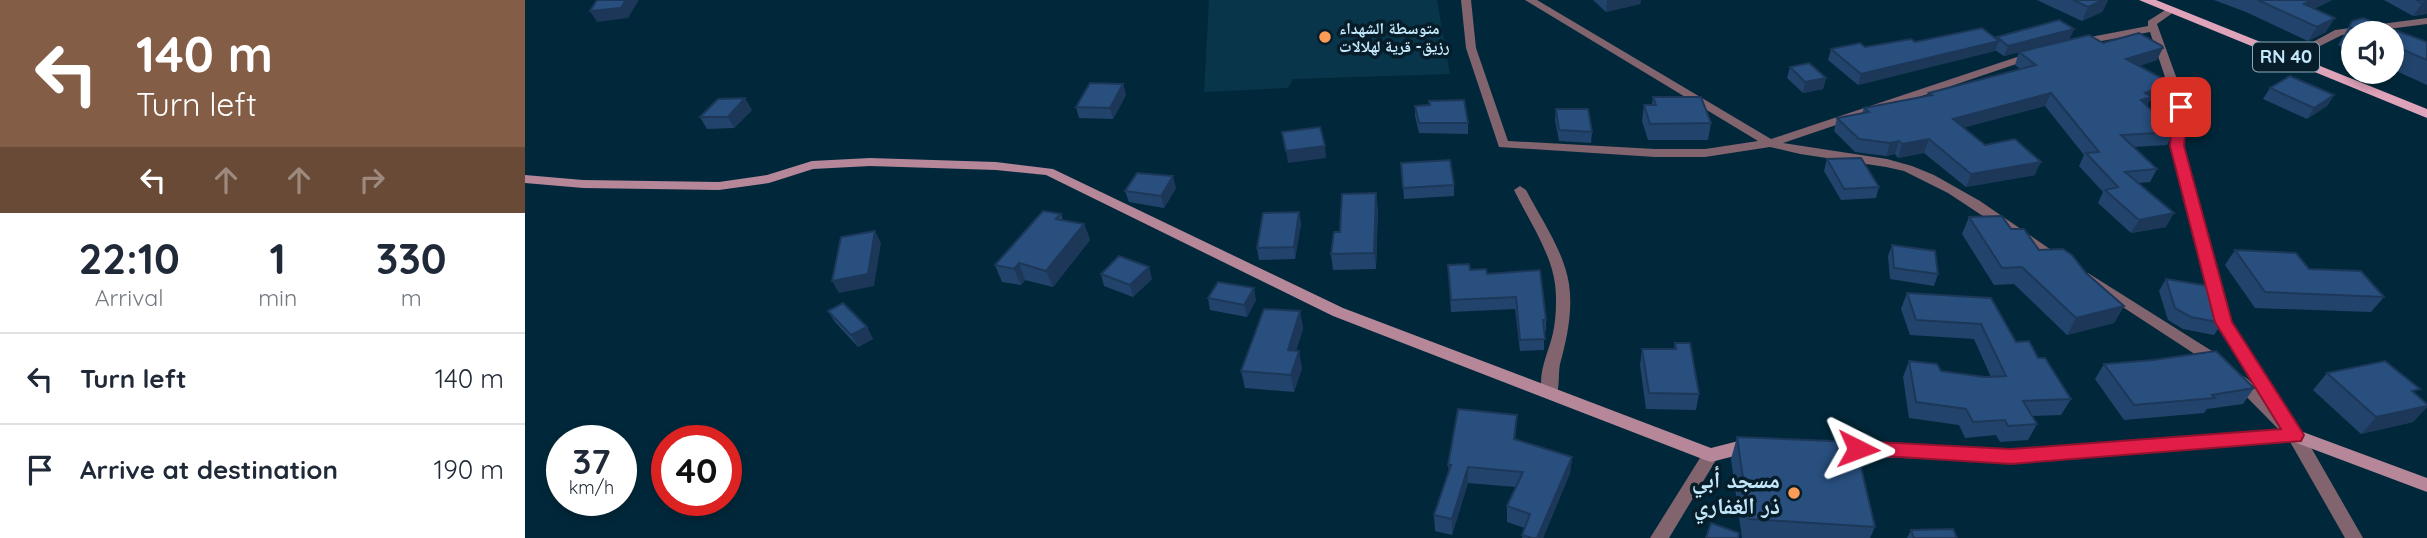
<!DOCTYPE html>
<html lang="en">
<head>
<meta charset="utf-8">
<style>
	:root { --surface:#fff; --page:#f2f2f3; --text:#1f2937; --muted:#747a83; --line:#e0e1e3 }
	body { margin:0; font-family:Quicksand,"Noto Naskh Arabic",sans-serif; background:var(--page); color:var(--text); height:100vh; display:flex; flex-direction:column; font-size:26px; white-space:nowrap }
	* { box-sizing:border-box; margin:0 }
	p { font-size:23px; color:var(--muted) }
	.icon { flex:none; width:38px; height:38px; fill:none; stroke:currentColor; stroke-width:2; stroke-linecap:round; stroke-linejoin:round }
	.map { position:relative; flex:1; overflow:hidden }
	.drawer { display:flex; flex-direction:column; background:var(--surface); width:525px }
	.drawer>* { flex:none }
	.guide { background:#835d45; color:#fff; overflow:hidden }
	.fabs { position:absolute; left:1816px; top:21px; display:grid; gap:14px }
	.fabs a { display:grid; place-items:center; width:63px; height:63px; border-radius:50%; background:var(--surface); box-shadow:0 4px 10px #0003; font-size:35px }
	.speed { position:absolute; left:21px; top:425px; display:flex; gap:14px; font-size:35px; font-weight:700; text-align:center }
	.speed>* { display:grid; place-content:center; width:91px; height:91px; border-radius:50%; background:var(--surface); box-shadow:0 4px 10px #0003; line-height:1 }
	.speed small { font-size:18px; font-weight:400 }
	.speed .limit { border:10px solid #d22; background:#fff; color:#111 }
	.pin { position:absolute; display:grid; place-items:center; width:60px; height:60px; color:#fff; margin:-30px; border-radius:14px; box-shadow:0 4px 10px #0006 }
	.me { position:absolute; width:77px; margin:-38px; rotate:93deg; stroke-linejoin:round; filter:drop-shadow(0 0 5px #0008) }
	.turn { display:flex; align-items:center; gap:24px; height:147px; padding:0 21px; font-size:32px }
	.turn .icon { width:91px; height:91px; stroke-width:2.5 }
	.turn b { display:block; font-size:49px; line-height:60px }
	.lanes { display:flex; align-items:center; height:66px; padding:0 21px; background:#0003; justify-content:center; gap:35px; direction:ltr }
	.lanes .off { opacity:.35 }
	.eta { display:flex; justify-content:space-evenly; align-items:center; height:119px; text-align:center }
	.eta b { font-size:42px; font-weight:800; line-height:49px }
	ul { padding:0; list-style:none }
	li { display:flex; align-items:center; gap:21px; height:91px; padding:0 21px; border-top:2px solid var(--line) }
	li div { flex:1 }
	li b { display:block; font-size:26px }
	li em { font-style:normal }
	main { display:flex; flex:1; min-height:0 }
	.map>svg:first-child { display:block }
	.built { fill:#08354a }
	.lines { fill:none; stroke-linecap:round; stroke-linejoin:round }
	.street { fill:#81646e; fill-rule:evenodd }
	.secondary { fill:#b68799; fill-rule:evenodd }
	.primary { fill:#dfa3ba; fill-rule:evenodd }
	.wall { fill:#22446c }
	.shaded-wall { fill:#1c3758 }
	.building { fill:#284f7e; stroke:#1c3758; stroke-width:2 }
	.route { fill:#e11d48; stroke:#92132f; stroke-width:2 }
	.poi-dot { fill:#fd9c56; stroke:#071d29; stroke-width:2.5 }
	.labels { text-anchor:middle; stroke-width:7; stroke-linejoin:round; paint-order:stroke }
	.far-poi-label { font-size:16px; font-weight:bold; fill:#c4e7fb; stroke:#071d29; text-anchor:start }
	.shield { fill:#071d29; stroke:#8baabc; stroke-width:2 }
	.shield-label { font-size:18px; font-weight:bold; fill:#c4e7fb }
	.near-poi-label { font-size:23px; font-weight:bold; fill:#c4e7fb; stroke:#071d29; text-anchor:end }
</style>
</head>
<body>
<main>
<section class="drawer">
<div class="guide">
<div class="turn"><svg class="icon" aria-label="left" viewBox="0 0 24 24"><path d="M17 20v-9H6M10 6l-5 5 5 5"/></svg><div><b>140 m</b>Turn left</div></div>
<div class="lanes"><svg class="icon" aria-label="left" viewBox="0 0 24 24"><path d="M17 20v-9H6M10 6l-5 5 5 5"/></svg><svg class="icon off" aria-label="ahead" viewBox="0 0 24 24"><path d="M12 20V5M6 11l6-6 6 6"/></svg><svg class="icon off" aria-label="ahead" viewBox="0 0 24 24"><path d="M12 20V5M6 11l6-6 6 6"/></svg><svg class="icon off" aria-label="right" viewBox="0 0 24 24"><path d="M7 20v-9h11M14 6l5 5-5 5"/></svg></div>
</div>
<div class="eta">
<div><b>22:10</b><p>Arrival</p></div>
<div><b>1</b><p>min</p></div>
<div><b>330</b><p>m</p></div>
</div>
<ul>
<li><svg class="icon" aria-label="left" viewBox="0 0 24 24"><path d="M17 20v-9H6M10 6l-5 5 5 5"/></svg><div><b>Turn left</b></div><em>140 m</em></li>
<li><svg class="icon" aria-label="arrive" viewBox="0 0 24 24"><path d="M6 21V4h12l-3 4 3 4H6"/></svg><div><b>Arrive at destination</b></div><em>190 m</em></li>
</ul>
</section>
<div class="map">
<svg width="1902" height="538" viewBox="0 0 1902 538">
	<rect width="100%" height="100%" fill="#00283a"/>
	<path class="built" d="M684,0h228l13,74 -157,5 -5,9 -84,4z"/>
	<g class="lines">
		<g class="street">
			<path d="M936,0h10l5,48 32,93 147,8h50l53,-8 -233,-141h12l234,139 258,-86h8v4l-254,86 104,16 25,7 22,9 46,26 86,59 -2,3h-10l-106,-70 -44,-22 -18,-4 -86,-13 -30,-7 -65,10h-50l-156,-10 -33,-99z"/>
			<path d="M1645,7l5,3 -1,2 -17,12 30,83 -4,39 47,175 71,109 62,108h-18l-56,-98 -59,-60 2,-4c12,-4 18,6 26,13l-42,-67 -45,-176 4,-39 -25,-75 -70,13 -5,-3 5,-3 68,-13v-5z"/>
			<path d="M1902,18v6l-85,11 -50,25h-8l-1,-2 52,-28z"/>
			<path d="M995,186l6,4c15,29 38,61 43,94 4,26 -2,55 -9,80 -2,11 0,23 -4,32l-6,2 -6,-2c-9,-19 5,-44 9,-63 3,-14 4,-34 2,-49 -4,-32 -27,-65 -41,-94z"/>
			<path d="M1563,273l135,85 3,4 -3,4h-10l-130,-85 -2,-3z"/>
			<path d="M1186,448l6,2 2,5 -50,83h-19l55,-88z"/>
		</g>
		<g class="secondary">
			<path d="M345,158l126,4 57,7 290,139 368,140 39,-10 6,2 2,5 -2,5 -6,2 -39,10 -6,-2 -372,-144 -287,-141 -50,-5 -126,-4 -57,3 -44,14 -50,7 -136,-2 -58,-5v-8l58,5 136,2 48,-7 45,-14z"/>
			<path d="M1770,429l132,49v14l-133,-50 -283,21 -171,-8 -6,-2 -2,-5 2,-5 6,-2 171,8z"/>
		</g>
		<path class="primary" d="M1614,0h17l271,109v9z"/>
	</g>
	<g class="wall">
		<path d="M1068,0h48l-1,4 -34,8z"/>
		<path d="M1512,0h71l-6,12 -20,9z"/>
		<path d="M1689,0h118l-18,9 12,23 -18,9 -62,-29z"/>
		<path d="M1859,0h43v14l-14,2z"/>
		<path d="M1827,21l75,21v43l-35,-16v-36h-38v19l-16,-7z"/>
		<path d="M1549,29l-5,11 -65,16 -9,-6v1l-137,34 -30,-25 3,-11 84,-7 81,-3 1,-2z"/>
		<path d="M1578,43l54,17 -18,6 32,17 -7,13 -15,5 -2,5 27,26 -7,13 -34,2 24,22 -7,13 -11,1 27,44 -35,6 -33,-30 5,-11 -24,-26 5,-11 -39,-49 -81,21 21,18 50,30 -69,12 -42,-34 -26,5 -3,-4 -9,2 -31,-4 -21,-21 3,-13 25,-5 2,-5 64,-12 1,-3 91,-24 -5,-4 4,-13z"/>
		<path d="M1265,67l36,11 -3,11 -20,4 -16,-15z"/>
		<path d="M598,84l3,11 -13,24 -34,-1 -3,-11z"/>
		<path d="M1745,88l64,7 -7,11 -20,13 -44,-20z"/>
		<path d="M1128,97l58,26 -3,17h-60l-6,-19 2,-16h8z"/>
		<path d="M905,105l38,18v11l-49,-1 -4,-17v-10z"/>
		<path d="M1031,109l36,23 -1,11 -32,-2 -4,-21z"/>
		<path d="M227,110l-18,18 -27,1 -7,-12z"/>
		<path d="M1302,159l52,28 -3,11 -35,2 -17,-29z"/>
		<path d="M876,163l53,22v11l-50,3z"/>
		<path d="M651,188l-12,20 -35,-6 -4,-11z"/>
		<path d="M853,208l-2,61 -43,1 -2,-16 9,-22z"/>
		<path d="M774,212l2,12 -6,35 -36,1 -2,-12z"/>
		<path d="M536,214l2,6 21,4 6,16 -37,47 -28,-7 -4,5 -19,-3 -7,-17z"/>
		<path d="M1444,217l117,56 38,33 -10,17 -47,12 -53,-51 -20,1 -32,-51z"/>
		<path d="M1367,245l46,29 -4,12 -44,-7 -2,-23z"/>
		<path d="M1710,250l74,19 75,28 -13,15 -116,-4 -30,-43z"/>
		<path d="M923,265l39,9 59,46v11h-2v19l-24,1 -5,-42 -64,3z"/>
		<path d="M576,274l51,5 -19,18 -29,-11z"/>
		<path d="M1641,279l56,44 -8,12 -31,-6 -15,-9 -9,-29z"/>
		<path d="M1382,293l84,5 25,44 22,16 33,41 -10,16 -29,1 5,8 -9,16 -28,2 -4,-7 -31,3 -6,-13 -50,-7 -6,-41 6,-16 32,10 44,6h6l-17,-38 -64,-4 -9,-26z"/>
		<path d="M683,298l48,2 -9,17 -37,-7z"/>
		<path d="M303,311l39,16 6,12 -15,8 -23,-25z"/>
		<path d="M775,311l3,18 -7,21 6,18 -8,24 -49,-4 -4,-17z"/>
		<path d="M1150,343l24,51 -3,16 -50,-1 -6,-44 2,-16h32z"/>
		<path d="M1579,364l150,24 -11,16 -36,5 -3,4 -80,7 -29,-41z"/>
		<path d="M1802,373l88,21 12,10v3l-14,15 -52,12 -48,-44z"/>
		<path d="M991,431l-1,9 57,17 -2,16 -27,65h-21l3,-10 -18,-6v-16l9,-19 -48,-4 -16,52 -17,-4 -1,-16 15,-43 -1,-7z"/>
		<path d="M1212,437l138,90 -5,11h-128l-11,-79z"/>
		<path d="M1386,530l46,8h-50z"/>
	</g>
	<g class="shaded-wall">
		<path d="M101,0h13l-11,18 -31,4 -7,-11z"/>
		<path d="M1082,0h34l-1,4 -34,8z"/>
		<path d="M1578,0h5l-6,12 -20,9 6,-14z"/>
		<path d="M1786,0h21l-37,18 9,-14z"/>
		<path d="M1902,2v12l-14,2 9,-13z"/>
		<path d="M1810,18l-9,14 -18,9 9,-14z"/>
		<path d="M1549,29l-5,11 -65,16 4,-10z"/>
		<path d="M1474,41l-4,10 -137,34 3,-11z"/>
		<path d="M1638,48l-6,12 -37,12 6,-13z"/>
		<path d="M1301,78l-3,11 -20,4 2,-11z"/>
		<path d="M1646,83l-7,13 -15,5 -4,8 -11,4 11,-20z"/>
		<path d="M598,84l3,11 -13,24 -3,-11z"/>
		<path d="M1526,93l-6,13 -97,26 5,-13z"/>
		<path d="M1809,95l-7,11 -20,13 7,-11z"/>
		<path d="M220,98l7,12 -18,18 -6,-11z"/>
		<path d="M1404,139l-5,14 -26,5 4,-14z"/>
		<path d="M1374,141l-4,13 -9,2 4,-13z"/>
		<path d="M800,146l1,12 -38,5 -2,-12z"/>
		<path d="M1516,162l-6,13 -69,12 5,-13z"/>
		<path d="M648,176l3,12 -12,20 -3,-12z"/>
		<path d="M851,193l2,15 -2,61 -2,-16z"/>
		<path d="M774,212l2,12 -6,35 -1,-12z"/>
		<path d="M1649,213l-8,14 -35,6 8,-13z"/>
		<path d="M559,224l6,16 -37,47 -7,-16z"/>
		<path d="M350,231l6,12 -7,43 -35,7 -7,-12z"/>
		<path d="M494,263l6,17 -4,5 -7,-16z"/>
		<path d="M624,267l3,12 -19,18 -3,-12z"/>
		<path d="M729,288l2,12 -9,17 -3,-12z"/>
		<path d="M1599,306l-10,17 -47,12 9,-17z"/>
		<path d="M775,311l3,18 -12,38 -3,-17z"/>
		<path d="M342,327l6,12 -15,8 -7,-12z"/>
		<path d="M774,351l3,17 -8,24 -3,-17z"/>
		<path d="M1902,406v1l-14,15 -52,12 15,-17z"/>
		<path d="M1047,457l-2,16 -27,65h-6z"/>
		<path d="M943,467v16l-16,52v-16z"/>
	</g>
	<g class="building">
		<path d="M72,0h29l-5,8 -31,3z"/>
		<path d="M1548,0h30l-15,7z"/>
		<path d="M1733,0h53l-7,4 31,14 -18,9z"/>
		<path d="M1892,0h10v2l-5,1z"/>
		<path d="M1838,18l64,24v18l-35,-15v-12h-28l-15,-6 3,-6z"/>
		<path d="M1534,20l15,9 -66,17 -11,-9z"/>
		<path d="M1457,28l17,13 -138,33 -30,-25 29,-6 5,4 46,-8 4,3z"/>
		<path d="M1614,33l23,13 1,2 -37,11 45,24 -26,10 7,4 -11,3 33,32 -53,3 36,34 -32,3 49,41 -35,7 -34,-30 13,-3 -32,-34 13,-1 -48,-59 -98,26 32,26 30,-6 26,23 -70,12 -42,-35 -27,5 -3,-3 -9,2 -31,-4 -22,-21 32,-6 -5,-4 68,-13 -3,-2 107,-28 -17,-13 70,-17 14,8z"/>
		<path d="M1284,63l17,15 -21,4 -15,-15z"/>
		<path d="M1765,76l44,19 -20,13 -44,-20z"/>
		<path d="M565,83l33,1 -13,24 -34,-1z"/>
		<path d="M1128,97h48l10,26 -61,1 -6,-19h12z"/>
		<path d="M220,98l-17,19h-28l18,-18z"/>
		<path d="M939,100l4,23h-49l-4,-17 15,-1 -1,-4z"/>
		<path d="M1031,109h32l4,23 -33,-2z"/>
		<path d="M795,127l5,19 -39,5 -4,-19z"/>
		<path d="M1336,158l18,29 -35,2 -17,-30z"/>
		<path d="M925,160l4,25 -51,3 -2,-25z"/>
		<path d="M612,173l36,3 -12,20 -36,-5z"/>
		<path d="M851,193l-2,60 -43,1 3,-22h6l2,-38z"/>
		<path d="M518,211l18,3 -5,5 28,5 -38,47 -27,-8 -5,6 -19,-4z"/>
		<path d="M774,212l-5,35 -37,1 6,-35z"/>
		<path d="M1477,216l9,13h13l15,21 24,-1 9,6 14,18 38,33 -48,12 -54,-51 -20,1 -33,-51z"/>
		<path d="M350,231l-7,43 -36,7 9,-44z"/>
		<path d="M1367,245l43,6 3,23 -44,-6z"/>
		<path d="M1710,250l61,3 13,16 52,2 23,26 -119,-5z"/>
		<path d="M594,256l30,11 -19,18 -29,-11z"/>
		<path d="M944,264l1,6 16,-1 1,5 53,-4 6,50h-3l2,19 -25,1 -4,-43 -65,3 -3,-35z"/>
		<path d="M1641,279l43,7 13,37 -31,-6 -16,-9z"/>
		<path d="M693,282l36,6 -10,17 -36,-7z"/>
		<path d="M1382,293l84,5 25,44 13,-1 9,17h7l26,41 -48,2 14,23 -29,2 -3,-6 -32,2 -7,-13 -50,-7 -7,-41 28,3 4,7 44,6 21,-1 -25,-52 -65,-4z"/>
		<path d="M318,303l24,24 -16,8 -23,-24z"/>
		<path d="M739,309l36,2 -12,39 11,1 -8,24 -50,-4z"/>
		<path d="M1150,343h15l9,51 -50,-1 -7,-44h34z"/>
		<path d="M1691,351l38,37 -42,7 3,3 -81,7 -30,-41 49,-4z"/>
		<path d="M1860,361l35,28 -8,2 15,13v2l-51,11 -49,-44z"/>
		<path d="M933,409l59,6 -3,24 58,18 -35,81h-5l-10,-3 8,-21 -23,-8 16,-34 -55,-5 -16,52 -18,-4 17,-50h-3z"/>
		<path d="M1212,437l118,5 20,85 -126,-8z"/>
		<path d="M1186,523l28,10 -1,5h-32z"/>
		<path d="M1428,529l4,9h-43l-3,-8z"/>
	</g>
	<path class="route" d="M1656,103l7,4 -4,39 48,176 69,108 3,5 -3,6 -290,23 -160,-10 -3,-5 3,-6 7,-2 153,8 270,-20 -66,-107 -45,-176 4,-39z"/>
	<g class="poi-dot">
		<circle cx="800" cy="37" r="7"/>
		<circle cx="1269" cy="493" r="7"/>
	</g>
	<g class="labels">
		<g class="far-poi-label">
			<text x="814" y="34">متوسطة الشهداء<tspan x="814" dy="18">رزيق- قرية لهلالات</tspan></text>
		</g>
		<rect class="shield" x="1728" y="42.5" width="66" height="29" rx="5"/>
		<g class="shield-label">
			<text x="1761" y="63">RN 40</text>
		</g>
		<g class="near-poi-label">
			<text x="1255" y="488">مسجد أبي<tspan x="1255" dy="26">ذر الغفاري</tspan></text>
		</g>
	</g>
</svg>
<div class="fabs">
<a><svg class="icon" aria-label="sound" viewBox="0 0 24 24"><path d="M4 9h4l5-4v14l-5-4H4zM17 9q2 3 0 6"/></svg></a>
</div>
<div class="speed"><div>37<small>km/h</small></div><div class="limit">40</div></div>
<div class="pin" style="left:1656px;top:107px;background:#d93025"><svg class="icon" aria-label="arrive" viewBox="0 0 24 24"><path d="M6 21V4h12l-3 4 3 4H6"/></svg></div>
<svg class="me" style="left:1333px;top:449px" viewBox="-20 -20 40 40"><path d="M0-17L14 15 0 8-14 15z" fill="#e11d48" stroke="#fff" stroke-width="4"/></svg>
</div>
</main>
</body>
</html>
